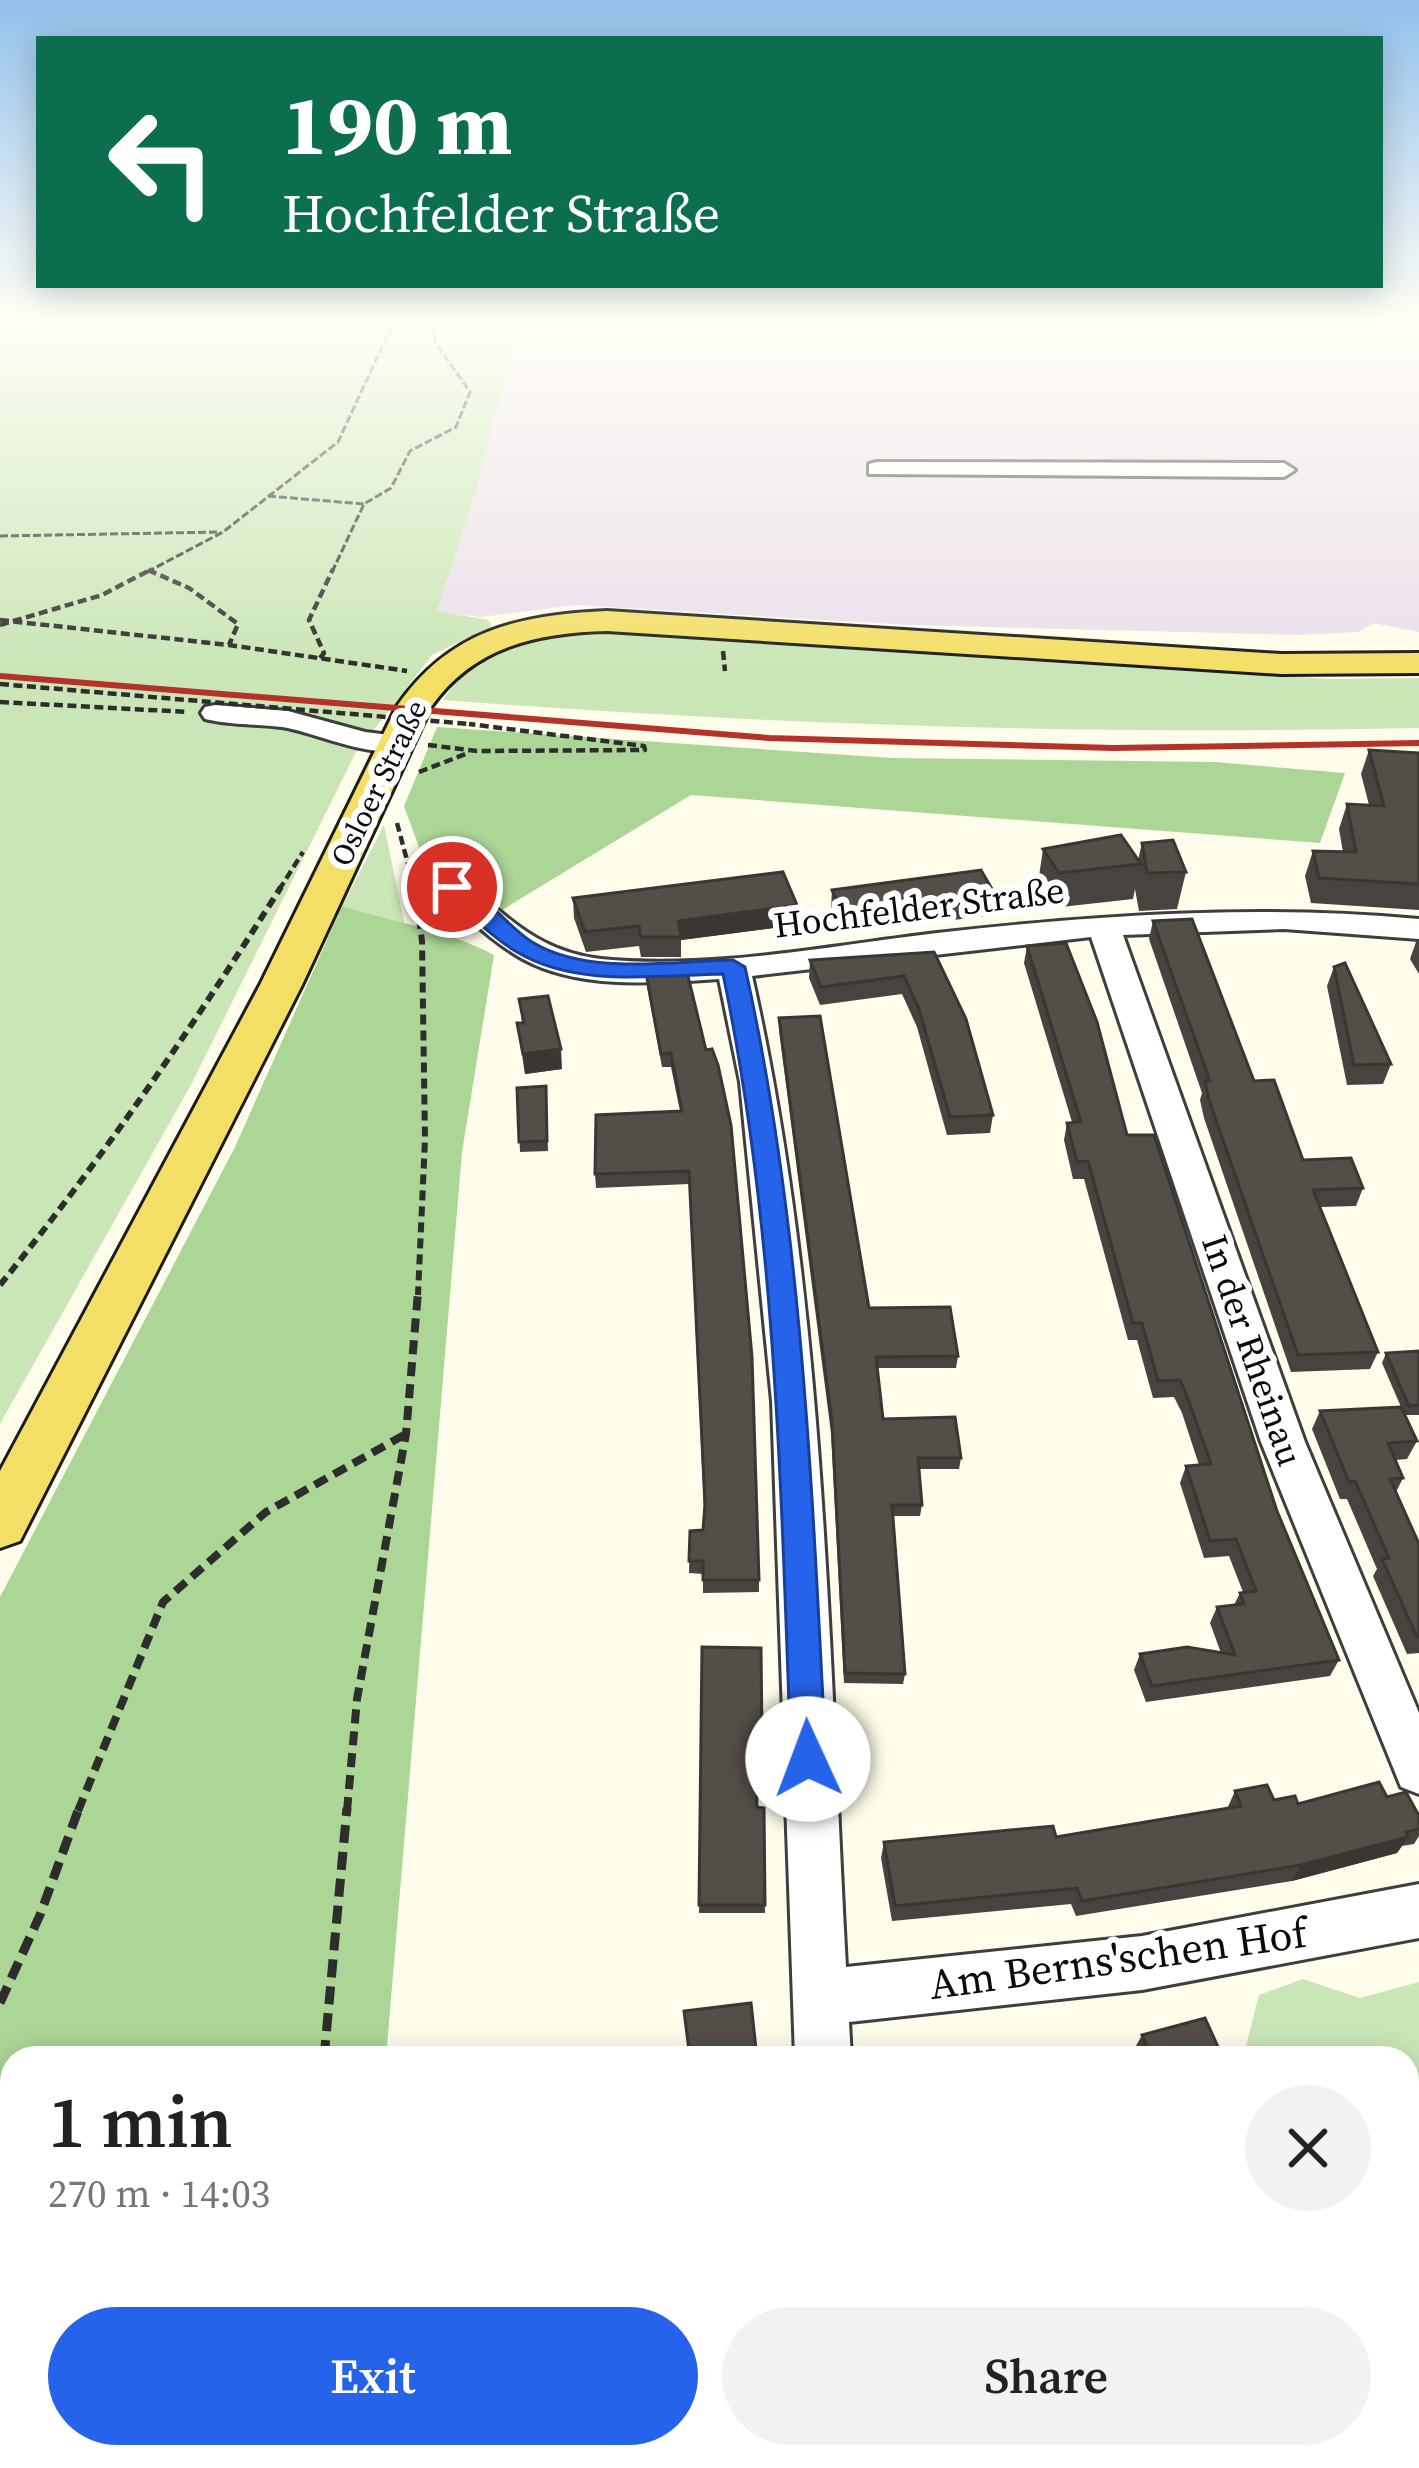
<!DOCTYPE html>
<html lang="en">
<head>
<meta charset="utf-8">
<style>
	:root { --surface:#fff; --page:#f2f2f2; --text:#222; --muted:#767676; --accent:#2563eb }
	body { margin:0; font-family:"Source Serif 4",serif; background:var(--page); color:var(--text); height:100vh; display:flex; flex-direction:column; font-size:45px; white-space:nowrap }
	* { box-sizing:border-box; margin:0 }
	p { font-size:39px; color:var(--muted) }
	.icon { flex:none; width:66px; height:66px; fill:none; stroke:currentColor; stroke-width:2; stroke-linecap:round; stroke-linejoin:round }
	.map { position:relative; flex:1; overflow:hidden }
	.sheet { position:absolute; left:0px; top:2046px; width:1419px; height:423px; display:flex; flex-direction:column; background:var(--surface); border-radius:36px 36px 0 0; box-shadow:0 6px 30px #0003 }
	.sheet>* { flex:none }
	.guide { position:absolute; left:36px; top:36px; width:1347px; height:252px; border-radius:0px; box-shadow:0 6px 30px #0003; background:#0b6e4f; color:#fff; overflow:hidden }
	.pin { position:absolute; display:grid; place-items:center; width:102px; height:102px; color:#fff; margin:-51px; border:6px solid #fff; border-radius:50%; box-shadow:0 3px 12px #0007 }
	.me { position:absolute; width:132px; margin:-66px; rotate:358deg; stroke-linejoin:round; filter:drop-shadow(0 0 9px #0008) }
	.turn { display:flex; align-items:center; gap:42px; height:252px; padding:0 48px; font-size:54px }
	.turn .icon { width:156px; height:156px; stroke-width:2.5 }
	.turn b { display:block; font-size:84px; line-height:102px }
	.round { display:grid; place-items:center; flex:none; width:126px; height:126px; border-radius:63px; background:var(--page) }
	.overview { display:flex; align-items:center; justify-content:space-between; height:204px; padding:0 48px }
	h1 { font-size:72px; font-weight:600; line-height:90px }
	.primary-button { display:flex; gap:24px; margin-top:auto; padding:24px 48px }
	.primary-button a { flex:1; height:138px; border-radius:72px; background:var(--accent); color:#fff; font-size:48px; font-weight:600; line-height:138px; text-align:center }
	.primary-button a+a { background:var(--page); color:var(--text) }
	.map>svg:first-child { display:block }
	.industrial { fill:#eadfea }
	.green { fill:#cae6b6 }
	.forest { fill:#acd696 }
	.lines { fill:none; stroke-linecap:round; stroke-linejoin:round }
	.minor-casing { stroke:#3e3e3e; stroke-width:6 }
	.major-casing { stroke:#1c1c1c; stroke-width:6 }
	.path-far4 { stroke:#2d2d2d; stroke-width:3; stroke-dasharray:8 3; stroke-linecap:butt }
	.path-far3 { stroke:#2d2d2d; stroke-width:4.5; stroke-dasharray:9 4.5; stroke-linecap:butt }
	.path-far2 { stroke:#2d2d2d; stroke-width:6; stroke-dasharray:10 6; stroke-linecap:butt }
	.path-far1 { stroke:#2d2d2d; stroke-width:8; stroke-dasharray:14 8; stroke-linecap:butt }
	.path { stroke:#2d2d2d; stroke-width:9; stroke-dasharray:18 9; stroke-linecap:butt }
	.minor { fill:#fff; fill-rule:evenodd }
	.major { fill:#f3df66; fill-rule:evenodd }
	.rail { stroke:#b4322a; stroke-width:6 }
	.path-bridge { stroke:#2d2d2d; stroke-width:4.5; stroke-dasharray:9 4.5; stroke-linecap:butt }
	.wall { fill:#47433e }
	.shaded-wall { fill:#3a3732 }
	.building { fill:#534e48; stroke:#3a3732; stroke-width:3 }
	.route { fill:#2563eb; stroke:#184099; stroke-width:3 }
	.labels { text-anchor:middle; stroke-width:12; stroke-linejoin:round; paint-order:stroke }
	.far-street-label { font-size:30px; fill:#0b0b0b; stroke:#fff }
	.street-label { font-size:36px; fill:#0b0b0b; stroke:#fff }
	.near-street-label { font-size:42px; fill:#0b0b0b; stroke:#fff }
</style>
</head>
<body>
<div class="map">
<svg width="1419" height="2468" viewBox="0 0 1419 2468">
	<rect width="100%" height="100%" fill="#fefcea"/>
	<path class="industrial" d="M521,321h898v311l-46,-9 -14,9 -62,3 -387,-10 -334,-20 -95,12 -44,-5 36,-111z"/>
	<g class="green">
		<path d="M0,321h521l-48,180 -36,110 51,9 4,6 -60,29 -77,99 -163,329 -192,341z"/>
		<path d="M625,633l704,46 90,-1v50c-327,7 -650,-3 -976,-28 41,-62 114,-64 182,-67z"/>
		<path d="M384,825l21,101 -63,-20z"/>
		<path d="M1303,1979l57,19 59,-16v117h-12v-41h-164l16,-63z"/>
	</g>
	<g class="forest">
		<path d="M437,727l455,31 323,4 130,11 -25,70 -629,-48 -189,115 -17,-52 -65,-8 -16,-44z"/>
		<path d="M342,906c54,17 103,23 152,49l-32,197 -76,906h-374v399h351v11h-363v-871l235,-450z"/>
	</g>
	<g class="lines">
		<g class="minor-casing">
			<g id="minor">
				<path d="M877,462l407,1 11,7 -11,7 -415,-3v-10z"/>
				<path d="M215,705l73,6 77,21 41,5 4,6c-23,24 -97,-12 -128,-16 -26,-3 -52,-2 -77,-8l-4,-6 4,-6z"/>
				<path d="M452,878c18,4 30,18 44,30 32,28 62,46 105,51 111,11 226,-13 336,-26 161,-18 320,-29 482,-14v20l-135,-10 -161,6 182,507 114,271v81l-18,-7 -140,-345 -170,-505 -339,39c73,323 76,661 94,991l296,-31 277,-52v54l-277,52 -293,32 2,36h-56l-23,-657 -32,-319 -21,-103c-63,4 -139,11 -196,-20 -31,-17 -56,-43 -82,-65l-5,-7z"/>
				<path d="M844,2457h66l1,11h-66z"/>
			</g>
		</g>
		<g class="major-casing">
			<path id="major" d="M607,611l674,43 138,-1v20l-138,1 -674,-43c-70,2 -133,15 -176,76l-129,278 -282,556 -20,7v-77l260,-486 137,-279c53,-76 121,-91 210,-95z"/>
		</g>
		<g class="path-far4">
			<path d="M268,496l96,8"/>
			<path d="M0,536l220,-4"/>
			<path d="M147,572l76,-40 115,-90 56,-121"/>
			<path d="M332,572l32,-68 27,-16 19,-37 46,-24 14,-35 -34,-49 -6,-22"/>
		</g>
		<g class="path-far3">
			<path d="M148,570l41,18 49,36 -9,21"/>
			<path d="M0,620l229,25 178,26"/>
			<path d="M0,625l102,-30 50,-26"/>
			<path d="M723,651l2,20"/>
			<path d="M320,658l4,-5 -15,-33 24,-51"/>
			<path d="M0,702l188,10"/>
			<path d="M428,745l49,6 168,-1 -1,-4 -175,-22"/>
			<path d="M419,772l49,-19"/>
			<path d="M397,823l18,67"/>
			<path d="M279,890l24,-38"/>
		</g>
		<g class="path-far2">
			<path d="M415,887l7,54 3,198 -7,156"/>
			<path d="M0,1285c103,-127 194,-260 281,-398"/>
		</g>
		<g class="path-far1">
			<path d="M78,1811l85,-209 103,-90 140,-78"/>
			<path d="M347,1811l10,-112 49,-265 12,-142"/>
		</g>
		<g class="path">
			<path d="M0,2003l40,-88 39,-107"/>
			<path d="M324,2058l23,-250"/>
			<path d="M277,2468l1,-11"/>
		</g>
		<use href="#minor" class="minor"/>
		<use href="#major" class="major"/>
		<path class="rail" d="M0,676l769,62 344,10 306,-5"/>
		<path class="path-bridge" d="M0,684l469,40"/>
	</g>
	<g class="wall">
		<path d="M1369,750l50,3v157l-108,-7 -6,-27 8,-25 30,1 -4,-23 8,-25 22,1 -8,-31z"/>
		<path d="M1142,843l44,29 -9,37 -38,2 -4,-22 -2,10 -81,9 -14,-25 5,-34 95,11z"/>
		<path d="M832,890l164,6 -3,19 -151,19 -11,-25z"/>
		<path d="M573,898l223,27 -115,15v17h-40l-2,-11 -53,6 -12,-34z"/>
		<path d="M1153,921l150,239 60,28 -7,18 -36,1 58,145 -8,17 -79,3 -87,-254 -4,-18 2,-7 -53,-154z"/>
		<path d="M1417,939h2v35l-9,-15z"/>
		<path d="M1027,946l100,189 150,376 62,149 -9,16 -184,26 -12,-32 6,-16 81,-1 -11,-30 7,-16 17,-2 6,-12 3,-1 -14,-36 -25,2 -24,-75 6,-17 13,-1 -17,-52 -8,-16 -21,1 -16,-58h-9l-44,-161h-11l-9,-39 3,-17 5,-1 -48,-159z"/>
		<path d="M934,952l59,163 -3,18 -43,2 -30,-108 -15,-33 -82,11 -11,-27 1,-18z"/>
		<path d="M1334,967l57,97 -8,20 -36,1 -20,-99z"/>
		<path d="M687,972l72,608v12l-56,1v-19l-14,-1 1,-42 13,-1 1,-20 -15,-326 -93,4 -1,-14 85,-63 -9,-44h-9l-15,-80 -1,-14z"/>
		<path d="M519,999l43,70 -37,5 -8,-51h5z"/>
		<path d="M779,1018l90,290 89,48 -2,12h-79l6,51 78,39 -2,11h-40l3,36 -2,11h-27l12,158 -2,10 -59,-1 -13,-250 -52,-403z"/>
		<path d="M546,1086l2,65 -28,1 -3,-64z"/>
		<path d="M1419,1351v64h-14l12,26 -10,18 -12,1 8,18 -7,14 23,52v109l-12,1 -34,-78 4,-7 -30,-70h-7l-28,-70 8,-18 81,-4 -19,-44 4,-10z"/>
		<path d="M702,1647l60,88v8h-6l1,64 7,1 1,105h-66z"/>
		<path d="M1235,1791l63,13 89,-7 32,19v20l-5,8 -12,2 -5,7 -105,28 -216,35 -5,-12 -179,17 -11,-63 3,-16 172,-5 171,-28z"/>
		<path d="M1142,2035l81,23h-91l-1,-3z"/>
		<path d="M1419,2103v95l-12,3v-95z"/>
	</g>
	<g class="shaded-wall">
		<path d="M797,905l-1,20 -115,15 -3,-19z"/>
		<path d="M561,1049l1,20 -37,5 -2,-20z"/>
		<path d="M1408,1837l-11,16 -105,28 9,-16z"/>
	</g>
	<g class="building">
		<path d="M1369,750l50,3v131l-100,-6 -6,-27 43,1 -9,-48 37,2z"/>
		<path d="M1121,835l20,29 -82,9 -16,-24z"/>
		<path d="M1173,840l13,32 -39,1 -5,-30z"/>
		<path d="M981,870l15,26 -153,19 -11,-25z"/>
		<path d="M783,872l14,33 -119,16 3,16h-40l-2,-11 -54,6 -12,-34z"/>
		<path d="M1192,919l62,162 20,-1 29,80 48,-2 12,30 -50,2 65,162 -80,3 -89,-255 -4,-19h5l-57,-160z"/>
		<path d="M1066,943l31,79 30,113h27l123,376 62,149 -187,26 -12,-32 47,-7 48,8 -18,-48 27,-3 -4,-11 16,-2 -20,-52 -26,2 -24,-75 25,-2 -24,-68 -7,-16 -22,1 -16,-58h-9l-45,-162 -11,1 -10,-39 14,-1 -54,-176z"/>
		<path d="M934,952l32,67 27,96 -43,2 -31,-108 -15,-33 -83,11 -11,-27z"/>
		<path d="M1345,963l46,101 -37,1 -20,-98z"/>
		<path d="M687,972l19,78 6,-1 6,16 13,60 21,232 7,223h-56v-19h-14l1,-30 13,-1 2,-26 -16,-333 -94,3 1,-59 86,-4 -11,-58 -10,1 -15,-81z"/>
		<path d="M548,996l13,53 -38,5 -6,-31h7l-5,-24z"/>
		<path d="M820,1016l49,292 81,-1 8,49 -82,1 7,62 72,-2 6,41h-43l4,47h-30l13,169 -60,-1 -13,-251 -53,-404z"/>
		<path d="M546,1086l1,55 -28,1 -2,-54z"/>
		<path d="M1419,1351v54l-10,1 -23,-53z"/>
		<path d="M1401,1407l16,34 -29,2 15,35 -13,1 29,65v93h-2l-35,-78 7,-1 -34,-77 -6,1 -29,-71z"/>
		<path d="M702,1647l59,1 1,87h-6v36l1,36 7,1 1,97h-66z"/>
		<path d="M1379,1782l8,15 19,-5 13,24v13l-13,3 2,5 -107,28 -219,36 -5,-13 -182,18 -11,-64 169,-16 3,11 185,-31 -6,-15 32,-6 7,15 21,-4 3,8z"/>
		<path d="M751,2003l6,55h-67l-6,-47z"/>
		<path d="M1205,2018l18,40h-71l-10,-23z"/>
		<path d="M1419,2103v82l-12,2v-81z"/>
		<path d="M743,2457h53l1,11h-53z"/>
		<path d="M934,2457h52l2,11h-52z"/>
	</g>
	<linearGradient id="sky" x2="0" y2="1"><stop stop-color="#92c1ec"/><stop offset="0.48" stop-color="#fffef6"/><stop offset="1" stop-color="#fffef6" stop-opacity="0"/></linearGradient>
	<rect width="1419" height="666" fill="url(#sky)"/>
	<path class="route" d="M452,880c31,10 53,45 80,62 56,34 139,19 201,18l12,7c58,261 67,526 81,792l-5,12 -13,4 -12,-4 -5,-12c-10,-263 -14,-526 -68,-785 -66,1 -146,14 -206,-22 -26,-15 -50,-41 -73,-61l-3,-4z"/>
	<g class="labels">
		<g class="far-street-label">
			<text transform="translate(379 783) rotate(-64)" y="10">Osloer Straße</text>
		</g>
		<g class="street-label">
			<text transform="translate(919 907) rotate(-7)" y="13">Hochfelder Straße</text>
			<text transform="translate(1253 1350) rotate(71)" y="13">In der Rheinau</text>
		</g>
		<g class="near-street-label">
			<text transform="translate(1118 1958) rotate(-8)" y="15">Am Berns'schen Hof</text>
		</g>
	</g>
</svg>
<div class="pin" style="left:452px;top:887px;background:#d93025"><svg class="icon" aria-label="arrive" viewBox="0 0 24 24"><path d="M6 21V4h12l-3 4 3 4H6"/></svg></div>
<svg class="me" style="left:808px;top:1759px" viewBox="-20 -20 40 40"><circle r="19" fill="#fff"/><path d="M0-13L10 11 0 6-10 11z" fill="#2563eb"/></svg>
<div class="guide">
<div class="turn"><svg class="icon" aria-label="left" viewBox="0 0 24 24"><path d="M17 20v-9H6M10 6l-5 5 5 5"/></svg><div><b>190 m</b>Hochfelder Straße</div></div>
</div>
<section class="sheet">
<div class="overview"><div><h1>1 min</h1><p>270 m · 14:03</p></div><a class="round"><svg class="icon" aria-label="close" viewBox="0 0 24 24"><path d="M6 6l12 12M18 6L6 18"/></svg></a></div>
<div class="primary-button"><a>Exit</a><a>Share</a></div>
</section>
</div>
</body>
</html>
